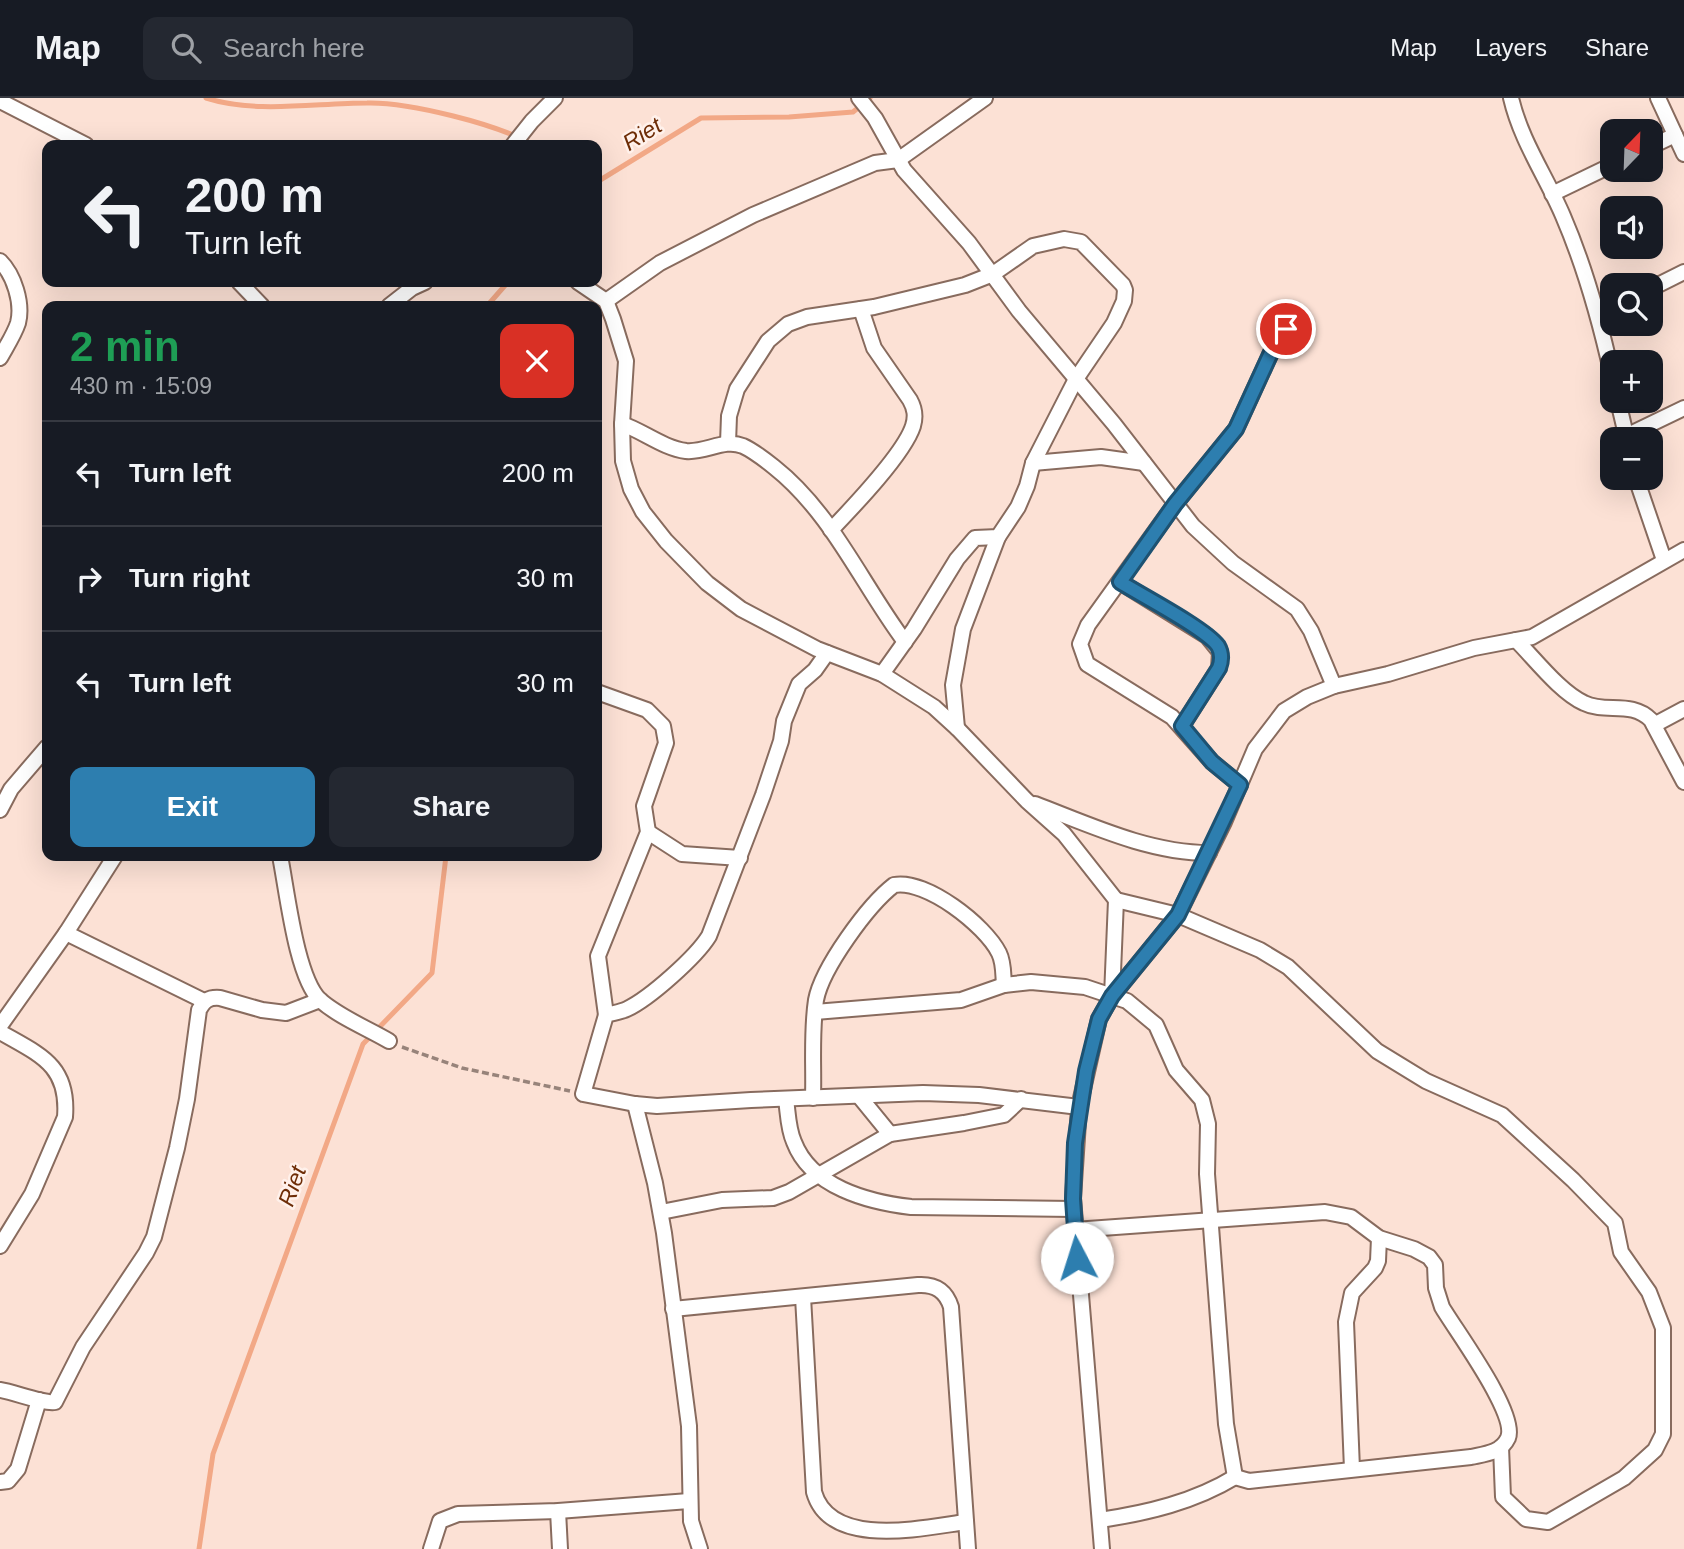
<!DOCTYPE html>
<html lang="en">
<head>
<meta charset="utf-8">
<style>
	:root { --surface:#171b24; --page:#242831; --text:#f1f3f6; --muted:#9ea1a6; --line:#363941; --accent:#2d7eaf }
	body { margin:0; font-family:Arial,sans-serif; background:var(--page); color:var(--text); height:100vh; display:flex; flex-direction:column; font-size:26px; white-space:nowrap }
	* { box-sizing:border-box; margin:0 }
	p { font-size:23px; color:var(--muted) }
	.icon { flex:none; width:38px; height:38px; fill:none; stroke:currentColor; stroke-width:2; stroke-linecap:round; stroke-linejoin:round }
	.map { position:relative; flex:1; overflow:hidden }
	.side { position:absolute; left:42px; top:203px; width:560px; height:560px; display:flex; flex-direction:column; background:var(--surface); border-radius:14px; box-shadow:0 7px 28px #0002 }
	.side>* { flex:none }
	.top-card { position:absolute; left:42px; top:42px; width:560px; height:147px; border-radius:14px; box-shadow:0 7px 28px #0002; background:#171b24; color:var(--text); overflow:hidden }
	.needle { width:46px; rotate:23deg }
	.fabs { position:absolute; left:1600px; top:21px; display:grid; gap:14px }
	.fabs a { display:grid; place-items:center; width:63px; height:63px; border-radius:14px; background:var(--surface); box-shadow:0 7px 28px #0002; font-size:35px }
	.pin { position:absolute; display:grid; place-items:center; width:60px; height:60px; color:#fff; margin:-30px; border:4px solid #fff; border-radius:50%; box-shadow:0 2px 7px #0007 }
	.me { position:absolute; width:77px; margin:-38px; rotate:355deg; stroke-linejoin:round; filter:drop-shadow(0 0 5px #0008) }
	.turn { display:flex; align-items:center; gap:24px; height:147px; padding:0 28px; font-size:32px }
	.turn .icon { width:91px; height:91px; stroke-width:2.5 }
	.turn b { display:block; font-size:49px; line-height:60px }
	.round { display:grid; place-items:center; flex:none; width:74px; height:74px; border-radius:14px; background:var(--page) }
	.overview { display:flex; align-items:center; justify-content:space-between; height:119px; padding:0 28px }
	h1 { font-size:42px; font-weight:700; line-height:52px; color:#1e9e55 }
	.action { display:flex; gap:14px; margin-top:auto; padding:14px 28px }
	.action a { flex:1; height:80px; border-radius:14px; background:var(--accent); color:#fff; font-size:28px; font-weight:700; line-height:80px; text-align:center }
	.action a+a { background:var(--page); color:var(--text) }
	ul { padding:0; list-style:none }
	li { display:flex; align-items:center; gap:21px; height:105px; padding:0 28px; border-top:2px solid var(--line) }
	li div { flex:1 }
	li b { display:block; font-size:26px }
	li em { font-style:normal }
	header { display:flex; align-items:center; gap:42px; box-sizing:border-box; height:98px; padding:0 35px; background:var(--surface); border-bottom:2px solid var(--line) }
	header strong { font-size:33px }
	nav { display:flex; gap:38px; margin-inline-start:auto; font-size:24px }
	.search { width:490px; height:63px; background:var(--page); display:flex; align-items:center; gap:18px; box-sizing:border-box; padding:0 24px; border-radius:14px; color:var(--muted); font-size:26px }
	.map>svg:first-child { display:block }
	.lines { fill:none; stroke-linecap:round; stroke-linejoin:round }
	.stream { stroke:#f2a886; stroke-width:5 }
	.minor-casing { stroke:#886b5e; stroke-width:18 }
	.path { stroke:#97837a; stroke-width:3.5; stroke-dasharray:7 3.5; stroke-linecap:butt }
	.minor { stroke:#fff; stroke-width:14 }
	.route-casing { stroke:#1d5272; stroke-width:18 }
	.route { stroke:#2d7eaf; stroke-width:12 }
	.labels { text-anchor:middle; stroke-width:5; stroke-linejoin:round; paint-order:stroke }
	.water-label { font-size:23px; font-style:italic; fill:#6e2d07; stroke:#fff1eb }
</style>
</head>
<body>
<header>
<strong>Map</strong>
<div class="search"><svg class="icon" aria-label="search" viewBox="0 0 24 24"><circle cx="10" cy="10" r="6"/><path d="M15 15l6 6"/></svg>Search here</div>
<nav><a>Map</a><a>Layers</a><a>Share</a></nav>
</header>
<div class="map">
<svg width="1684" height="1451" viewBox="0 0 1684 1451">
	<rect width="100%" height="100%" fill="#fce1d5"/>
	<g class="lines">
		<g class="stream">
			<path d="M206,0c51,16 108,5 161,5 41,-1 131,21 166,42"/>
			<path d="M597,84l104,-64 88,-1 64,-5 17,-14"/>
			<path d="M487,208l21,-24"/>
			<path d="M199,1451l14,-95 150,-410 69,-71 14,-117"/>
		</g>
		<g class="minor-casing">
			<g id="minor">
				<path d="M859,0l16,20 29,52 65,73 50,68 95,113 79,102 40,37 64,46 14,22 23,55"/>
				<path d="M1511,0c10,43 35,78 52,118 22,51 37,105 49,159"/>
				<path d="M1658,0l26,56"/>
				<path d="M0,3l86,44"/>
				<path d="M513,47l19,-24 23,-23"/>
				<path d="M1650,49l25,-12"/>
				<path d="M1552,96l60,-29"/>
				<path d="M0,163c14,14 23,42 18,62 -4,12 -12,24 -18,35"/>
				<path d="M239,184l23,24"/>
				<path d="M578,184l28,19 7,18 13,42 -4,63 1,37 8,28 12,23 23,29 41,42 34,26 76,40 65,25 52,33 23,21 70,73 37,33 52,66 -4,96"/>
				<path d="M1650,191l34,-17"/>
				<path d="M606,203l54,-38 93,-48 122,-52 23,-3 87,-62"/>
				<path d="M389,208l23,-18 13,-6"/>
				<path d="M1598,218l14,-8"/>
				<path d="M1618,303l9,38"/>
				<path d="M622,326c21,7 41,24 64,27 20,2 38,-13 57,-5 11,5 21,13 31,21 58,46 87,116 131,175"/>
				<path d="M1626,338l58,-28"/>
				<path d="M728,345l1,-27 8,-27 31,-48 20,-17 19,-7 67,-10 91,-22 28,-11 40,-28 31,-7 17,3 42,43 2,5 -1,11 -10,22 -38,56 -43,84 -6,23 -9,21 -20,30 -23,1 -18,21 -43,70 -32,45"/>
				<path d="M1033,365l68,-6 43,6"/>
				<path d="M1636,380l28,82"/>
				<path d="M831,432c22,-23 73,-76 82,-104 3,-10 2,-17 -3,-26l-36,-52 -13,-39"/>
				<path d="M1120,484l87,54 13,16 -1,16 -37,58"/>
				<path d="M1516,542c19,19 44,52 68,63 22,11 47,-3 67,17l33,62"/>
				<path d="M827,555l-12,17 -16,14 -15,37 -3,20 -18,54 -54,141c-13,21 -59,62 -82,73 -6,3 -15,4 -21,6l-23,79 52,10 22,2 94,-6 172,-7 56,2 100,12"/>
				<path d="M597,594l50,18 16,16 3,17 -22,63 4,26 -50,124 8,59"/>
				<path d="M1654,627l30,-16"/>
				<path d="M957,630l-4,-43 10,-56 35,-92"/>
				<path d="M1240,687l-28,-23 -40,-45 -85,-53 -7,-20 8,-19 87,-121 61,-75 39,-85 22,-30"/>
				<path d="M1035,706c55,21 114,49 174,49"/>
				<path d="M0,712l11,-21 36,-42"/>
				<path d="M648,734l34,22 58,4"/>
				<path d="M280,758c7,34 16,121 40,144 19,17 47,28 69,41"/>
				<path d="M1116,802l62,15 82,35 28,17 89,84 49,30 76,34 71,65 42,43 6,29 28,40 14,36v106l-8,16 -31,28 -76,44 -22,-3 -23,-22 -2,-50"/>
				<path d="M66,835l138,68"/>
				<path d="M815,914l146,-12 43,-15 27,-3 54,5 42,14 29,24 20,45 26,30 6,24 -1,50 19,250 9,53"/>
				<path d="M0,928l66,-93 49,-77"/>
				<path d="M0,934c40,23 69,33 65,85l-33,77 -32,52"/>
				<path d="M859,998l31,38"/>
				<path d="M813,1000c1,-32 -2,-66 3,-98 6,-32 52,-95 78,-115 32,-6 91,40 105,68 5,10 4,21 5,32"/>
				<path d="M786,1001c2,14 2,30 8,43 17,45 74,60 117,65l162,2"/>
				<path d="M635,1006l20,79 9,50 25,193 2,95 9,28"/>
				<path d="M661,1114l61,-12 51,-2 16,-6 101,-58 74,-11 40,-8 17,-16"/>
				<path d="M1074,1132l251,-18 26,5 28,21 35,11 15,8 6,8 1,23 6,19c14,24 76,107 66,131 -7,15 -23,16 -37,19l-222,24 -14,-4"/>
				<path d="M803,1199l11,195c16,57 108,36 152,30"/>
				<path d="M673,1211l245,-24c17,-1 28,6 33,22l17,242"/>
				<path d="M0,1292c14,2 44,14 55,12l28,-55 63,-94 8,-16 23,-89 10,-49 12,-89c5,-9 9,-13 21,-12l42,12 24,3 34,-13"/>
				<path d="M1352,1371l-6,-147 6,-29 23,-25 3,-7 1,-23"/>
				<path d="M0,1384l8,-1 10,-12 21,-69"/>
				<path d="M558,1413l2,38"/>
				<path d="M1100,1422c47,-7 94,-18 135,-43"/>
				<path d="M431,1451l9,-28 18,-7 100,-3 131,-10"/>
				<path d="M1102,1451l-29,-351 6,-91 20,-88 13,-23 66,-81 46,-93 31,-73 29,-38 23,-14 27,-11 54,-12 86,-26 58,-11 152,-87"/>
			</g>
		</g>
		<path class="path" d="M402,949l60,21 108,23"/>
		<use href="#minor" class="minor"/>
	</g>
	<g class="lines">
		<g class="route-casing">
			<path id="route" d="M1077,1160l-4,-59 2,-56 11,-72 13,-52 13,-23 66,-81 62,-130 -28,-23 -30,-36 37,-58c3,-8 3,-15 -1,-22 -12,-17 -77,-51 -98,-64l55,-78 61,-75 39,-85 11,-15"/>
		</g>
		<use href="#route" class="route"/>
	</g>
	<g class="labels">
		<g class="water-label">
			<text transform="translate(642 36) rotate(-32)" y="8">Riet</text>
			<text transform="translate(292 1088) rotate(-70)" y="8">Riet</text>
		</g>
	</g>
</svg>
<div class="fabs">
<a><svg class="needle" viewBox="-14 -14 28 28"><path d="M0-13l5 13h-10z" fill="#e53935"/><path d="M0 13l5-13h-10z" fill="#9ea1a6"/></svg></a>
<a><svg class="icon" aria-label="sound" viewBox="0 0 24 24"><path d="M4 9h4l5-4v14l-5-4H4zM17 9q2 3 0 6"/></svg></a>
<a><svg class="icon" aria-label="search" viewBox="0 0 24 24"><circle cx="10" cy="10" r="6"/><path d="M15 15l6 6"/></svg></a>
<a>+</a>
<a>−</a>
</div>
<div class="pin" style="left:1286px;top:231px;background:#d93025"><svg class="icon" aria-label="arrive" viewBox="0 0 24 24"><path d="M6 21V4h12l-3 4 3 4H6"/></svg></div>
<svg class="me" style="left:1077px;top:1160px" viewBox="-20 -20 40 40"><circle r="19" fill="#fff"/><path d="M0-13L10 11 0 6-10 11z" fill="#2d7eaf"/></svg>
<div class="top-card">
<div class="turn"><svg class="icon" aria-label="left" viewBox="0 0 24 24"><path d="M17 20v-9H6M10 6l-5 5 5 5"/></svg><div><b>200 m</b>Turn left</div></div>
</div>
<section class="side">
<div class="overview"><div><h1>2 min</h1><p>430 m · 15:09</p></div><a class="round" style="background:#d93025;color:#fff"><svg class="icon" aria-label="close" viewBox="0 0 24 24"><path d="M6 6l12 12M18 6L6 18"/></svg></a></div>
<ul>
<li><svg class="icon" aria-label="left" viewBox="0 0 24 24"><path d="M17 20v-9H6M10 6l-5 5 5 5"/></svg><div><b>Turn left</b></div><em>200 m</em></li>
<li><svg class="icon" aria-label="right" viewBox="0 0 24 24"><path d="M7 20v-9h11M14 6l5 5-5 5"/></svg><div><b>Turn right</b></div><em>30 m</em></li>
<li><svg class="icon" aria-label="left" viewBox="0 0 24 24"><path d="M17 20v-9H6M10 6l-5 5 5 5"/></svg><div><b>Turn left</b></div><em>30 m</em></li>
</ul>
<div class="action"><a>Exit</a><a>Share</a></div>
</section>
</div>
</body>
</html>
